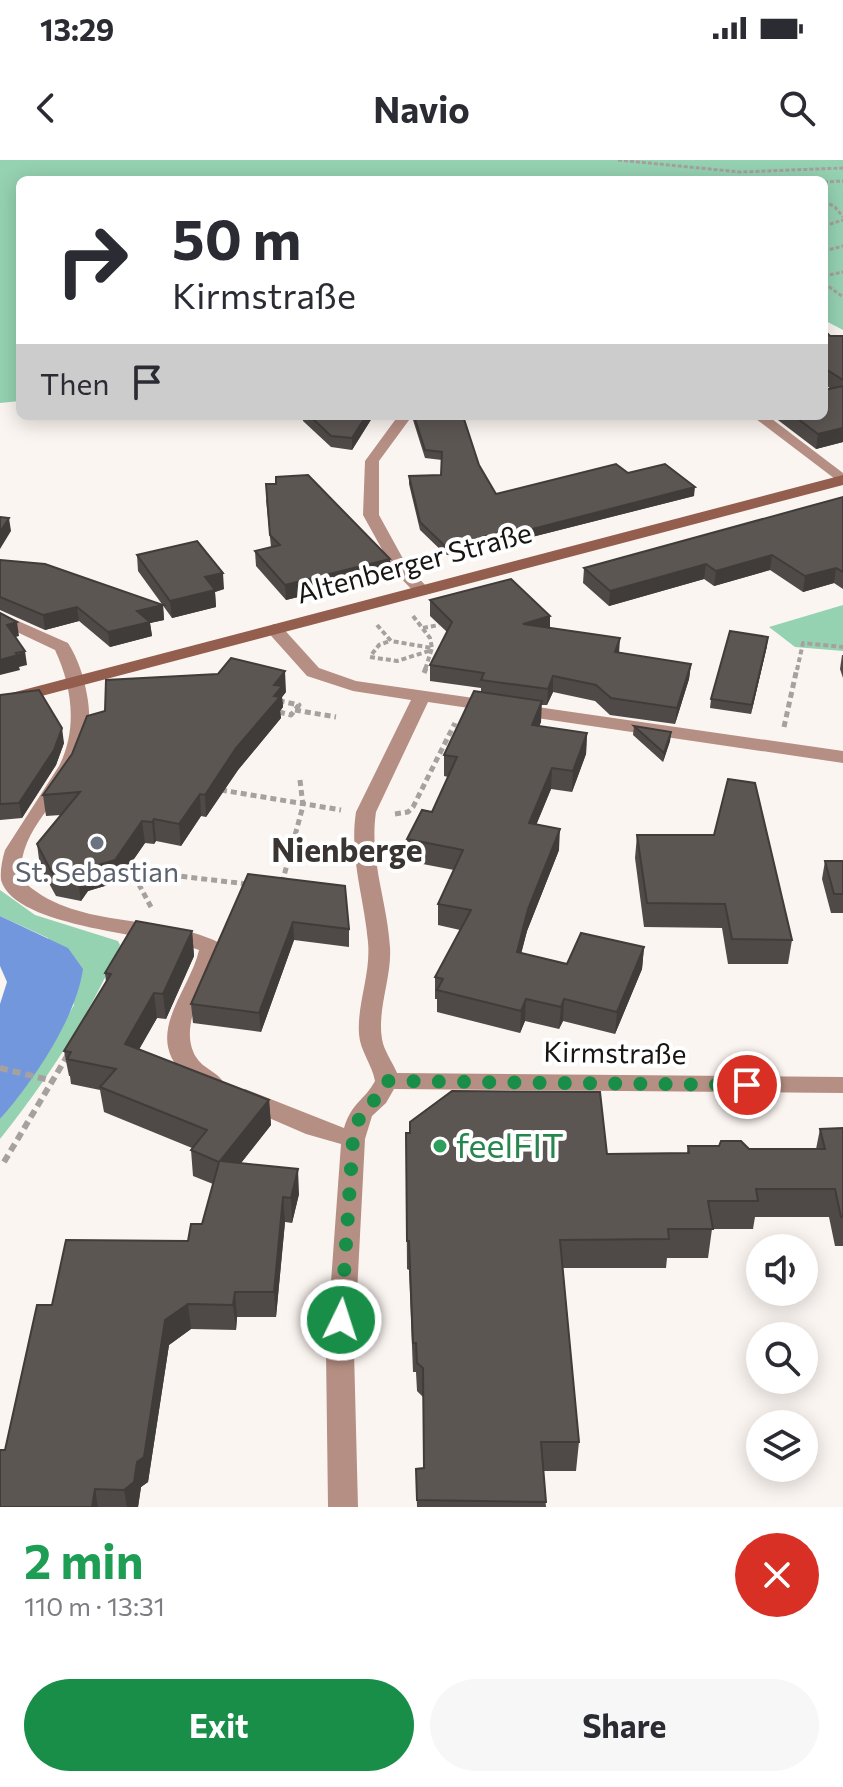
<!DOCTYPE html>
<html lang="en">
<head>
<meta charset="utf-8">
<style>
	:root { --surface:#fff; --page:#f7f7f7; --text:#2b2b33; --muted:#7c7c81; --accent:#198e48 }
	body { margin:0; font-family:Commissioner,sans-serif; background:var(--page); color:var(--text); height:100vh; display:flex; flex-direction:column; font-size:30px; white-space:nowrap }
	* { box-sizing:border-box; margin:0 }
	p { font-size:26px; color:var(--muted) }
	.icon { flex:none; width:44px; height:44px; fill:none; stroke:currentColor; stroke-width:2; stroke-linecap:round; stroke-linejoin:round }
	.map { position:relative; height:1347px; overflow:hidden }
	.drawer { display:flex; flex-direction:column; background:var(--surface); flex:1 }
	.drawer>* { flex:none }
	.banner { position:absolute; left:16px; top:16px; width:812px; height:244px; border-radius:12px; box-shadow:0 4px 20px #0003; background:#fff; color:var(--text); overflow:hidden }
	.controls { position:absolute; left:746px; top:1074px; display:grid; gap:16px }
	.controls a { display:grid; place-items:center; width:72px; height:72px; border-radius:50%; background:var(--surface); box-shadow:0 4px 20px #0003; font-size:40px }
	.pin { position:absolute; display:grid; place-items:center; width:68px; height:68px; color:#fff; margin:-34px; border:4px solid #fff; border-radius:50%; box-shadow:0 2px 8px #0007 }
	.me { position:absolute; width:88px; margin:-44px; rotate:4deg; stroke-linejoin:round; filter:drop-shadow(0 0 6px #0008) }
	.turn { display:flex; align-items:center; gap:28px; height:168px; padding:0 24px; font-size:36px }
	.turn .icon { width:104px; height:104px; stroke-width:2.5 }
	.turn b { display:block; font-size:56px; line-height:68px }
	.then { display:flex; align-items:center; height:76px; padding:0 24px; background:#0003; gap:16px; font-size:30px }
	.round { display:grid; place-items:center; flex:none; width:84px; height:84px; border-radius:42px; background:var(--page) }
	.head { display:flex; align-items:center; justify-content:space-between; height:136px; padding:0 24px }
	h1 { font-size:48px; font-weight:700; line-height:60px; color:#1e9e55 }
	.cta { display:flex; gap:16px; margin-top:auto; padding:16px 24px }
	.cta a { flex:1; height:92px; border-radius:48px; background:var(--accent); color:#fff; font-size:32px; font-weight:700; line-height:92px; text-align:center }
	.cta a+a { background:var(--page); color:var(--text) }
	.status { display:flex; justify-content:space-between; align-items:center; height:56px; padding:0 40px; background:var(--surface); direction:ltr }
	.status svg { height:22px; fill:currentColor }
	header { display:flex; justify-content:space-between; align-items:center; height:104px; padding:0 24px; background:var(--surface); font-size:36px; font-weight:700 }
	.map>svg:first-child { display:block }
	.green { fill:#95d2b2 }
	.water { fill:#7397dc }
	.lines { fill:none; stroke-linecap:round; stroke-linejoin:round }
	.path-far3 { stroke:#a6a19e; stroke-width:3; stroke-dasharray:4 2; stroke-linecap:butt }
	.path-far2 { stroke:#a6a19e; stroke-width:4; stroke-dasharray:5 3; stroke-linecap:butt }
	.path-far1 { stroke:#a6a19e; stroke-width:5; stroke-dasharray:6 4; stroke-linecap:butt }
	.path { stroke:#a6a19e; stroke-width:6; stroke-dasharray:8 5; stroke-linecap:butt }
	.minor { fill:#b68f84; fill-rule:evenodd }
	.secondary { fill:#935e4e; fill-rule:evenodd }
	.wall { fill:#4f4a47 }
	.shaded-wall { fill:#403c3a }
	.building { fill:#5c5653; stroke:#403c3a; stroke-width:2 }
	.route { stroke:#198e48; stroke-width:14; stroke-dasharray:0 25.2 }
	.worship-dot { fill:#6b7280; stroke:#fff; stroke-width:3 }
	.leisure-dot { fill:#2e9e5b; stroke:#fff; stroke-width:3 }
	.labels { text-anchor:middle; stroke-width:8; stroke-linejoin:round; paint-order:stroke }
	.street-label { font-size:28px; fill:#171413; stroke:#fff }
	.worship-label { font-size:28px; fill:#5b616d; stroke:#fff }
	.quarter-label { font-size:32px; font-weight:bold; fill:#3a3532; stroke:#fff }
	.near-leisure-label { font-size:34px; fill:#27864d; stroke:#fff; text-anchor:start }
</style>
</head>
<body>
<div class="status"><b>13:29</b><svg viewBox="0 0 49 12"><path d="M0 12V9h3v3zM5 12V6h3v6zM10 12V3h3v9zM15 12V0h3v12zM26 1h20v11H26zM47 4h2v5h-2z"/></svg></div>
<header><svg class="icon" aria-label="back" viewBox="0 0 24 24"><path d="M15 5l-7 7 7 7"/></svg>Navio<svg class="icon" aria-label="search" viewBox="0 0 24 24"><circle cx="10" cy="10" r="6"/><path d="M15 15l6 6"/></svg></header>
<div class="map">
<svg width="843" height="1347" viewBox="0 0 843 1347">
	<rect width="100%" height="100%" fill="#fbf5f1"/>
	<g class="green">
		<path d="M0,0h843v170l-19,-10v-140h-804v221l-20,2z"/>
		<path d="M843,445v46l-48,-4 -26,-20z"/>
		<path d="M0,730l35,25 83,26 2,4c-29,69 -74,136 -120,194v-20l40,-56 34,-58 -26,-67 -48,-22z"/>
	</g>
	<path class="water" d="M0,756l68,32 15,21c-7,49 -50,113 -83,150v-115l7,-22 -7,-16z"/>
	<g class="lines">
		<g class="path-far3">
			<path d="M618,0l122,12 103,-4"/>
			<path d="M824,22l19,-1"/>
			<path d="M824,41l11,6 8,10"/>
			<path d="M824,66l19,-6"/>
			<path d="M824,91l19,-5"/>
			<path d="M824,116l19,-4"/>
			<path d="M824,123l19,14"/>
		</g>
		<g class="path-far2">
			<path d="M413,456l17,22 2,10"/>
			<path d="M377,465l14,16 41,7 -7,22"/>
			<path d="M423,468l16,-3"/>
			<path d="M372,494l7,-9 11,-4"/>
			<path d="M370,497l27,4 35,-11"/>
			<path d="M797,510l6,-27 40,4"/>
		</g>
		<g class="path-far1">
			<path d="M424,513l2,-5"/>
			<path d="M295,550l41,7"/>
			<path d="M279,552l12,3 8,-10 -19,-4"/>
			<path d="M784,567l13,-59"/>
			<path d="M221,630l120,20"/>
			<path d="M395,654l13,-2 5,-5 42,-84"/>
			<path d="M282,723l21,-77 -3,-26"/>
			<path d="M151,747l-15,-28 8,-7 103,12"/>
		</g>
		<g class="path">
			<path d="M0,908l53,13"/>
			<path d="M4,1002l65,-109"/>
		</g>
		<g class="minor">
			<path d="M398,256h14l-33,45v54l28,51 23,24 -8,5 -6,-1 -22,-23 -31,-56 2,-54z"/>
			<path d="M752,256h16l75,57v12z"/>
			<path d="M0,453l68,30c10,16 16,34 19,52 17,90 -71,114 -66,184 53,52 134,33 197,63l3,12c-14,27 -44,72 -25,103 7,12 21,14 28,26l-4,6c-12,4 -24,-3 -33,-12 -47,-41 3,-85 12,-127 -40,-16 -184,-21 -198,-70 -1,-9 1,-20 4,-30l54,-84c19,-37 13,-80 -4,-116l-55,-26z"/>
			<path d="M274,464l6,1 39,43 37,13 487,70v12l-415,-61 -52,110c-7,47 11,88 14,135 2,30 -13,62 -8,92 2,12 10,22 15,34l446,4v16l-449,-4 -8,14 -14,13 -7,23 -11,212 4,156h-30l-2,-156 15,-207 -35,-10 -69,-30 -4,-6 4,-6 8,-3 99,39c8,-26 20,-27 31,-47 -3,-17 -15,-30 -16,-47 -2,-31 12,-60 9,-92 -4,-45 -19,-85 -12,-130l55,-112 -58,-9 -46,-15 -42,-47z"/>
		</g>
		<path class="secondary" d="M843,315v10l-843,222v-11z"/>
	</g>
	<g class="wall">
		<path d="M824,170l6,6h13v106l-27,7 -42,-32 50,-1 7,-27 -7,-5z"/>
		<path d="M302,256h70v2l-20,32 -21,-3 -28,-26z"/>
		<path d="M413,256h50l16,49 17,29 132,-21 66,23 -182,46 -4,-3 -62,16 -26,-25 -11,-46v-8l32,-1 1,-15 -17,-2 -12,-38z"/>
		<path d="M843,337v92l-9,-6 -31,9 -33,-22 -56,16 -10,-7 -95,27 -26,-23 1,-15z"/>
		<path d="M266,339l124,60v15l-104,26 -30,-34 -1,-15 16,-4z"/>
		<path d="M137,395l87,34 -9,3 1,15 -44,11 -34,-47z"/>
		<path d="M0,400l163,45 1,15 -14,3 2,13 -42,11 -31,-26 -34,9 -45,-20z"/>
		<path d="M430,440l120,28 69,25 72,11 -2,15 -14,45 -65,-9 -15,-14 -42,-9 -6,13h-6v17l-2,4 48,7 -1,21 -14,38 -21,-3 -15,36 23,25 -32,81 -6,22 46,11 77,-17 -2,22 -27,65 -52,-13 -4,8 -34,-8 -5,12 -83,-21v-13h-2v-22l25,-47 -22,-5v-21l16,-34 -47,-9v-22l25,-27 16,-35 -4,-1v-21l37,-63v-4l-51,-7v-16l17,-33 -17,-16z"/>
		<path d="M767,486l-16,68 -41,-6 1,-9z"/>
		<path d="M842,495h1v23l-3,-9z"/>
		<path d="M286,532l-4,5 1,10 -3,4 1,7 -43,52 -32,47 -5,-1 -20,30 -25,-5 -2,3 -9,-1 -27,39 -30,9 -7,10 -25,-5 -16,-29 -3,-23 24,-29 -15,1 -3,-21z"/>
		<path d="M0,535l64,48 -8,22 -34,53 -22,2z"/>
		<path d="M634,566l37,6 -1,9 -7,21 -30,-27z"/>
		<path d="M637,675l155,105 -4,24h-60l-6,-36 -78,-1 -9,-69z"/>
		<path d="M825,701h18v52h-12l-9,-34z"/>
		<path d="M248,714l101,55v18l-55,-7 -33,92 -68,-9 -2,-19z"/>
		<path d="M192,771l2,25 -28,63 -9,-1 -18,31 130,51 2,25 -30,38 58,31 -7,29 -7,-1 -9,95h-39l-1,13 -45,-1 -22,16 -21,137 -7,5 -3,20h-138l5,-57 47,-145 136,-64 14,-17 11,-40 -20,-8 -2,-26 1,-2 -88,-36 -4,-22 -29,-6 -1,-8h-1l-5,-25 42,-69 -1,-9z"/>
		<path d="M843,968v118h-8l-6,-29h-74l-2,12h-41l-4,29h-41l-1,10h-103l16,174 -3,29h-33l3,36h-129l-1,-38 8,-1 -1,-71 -6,-6 -1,-19h-3l-4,-102 -2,-1 -1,-136 201,21 80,-1 1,-7 61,3h67l4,-20z"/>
	</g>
	<g class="shaded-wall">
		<path d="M366,256h6v2l-20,32v-12z"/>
		<path d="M843,268v14l-27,7 2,-15z"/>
		<path d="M695,327l-1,9 -182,46 1,-8z"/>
		<path d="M9,358l2,13 -11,18v-17z"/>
		<path d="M509,370l-1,9 -62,16v-8z"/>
		<path d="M772,395l-2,15 -56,16 2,-15z"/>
		<path d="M390,399v15l-104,26 -1,-15z"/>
		<path d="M706,404l-2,15 -95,27 1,-15z"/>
		<path d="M836,408l-2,15 -31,9 2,-16z"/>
		<path d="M223,413l1,16 -9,3 1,15 -44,11 -2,-17 35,-24z"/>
		<path d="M163,445l1,15 -14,3 2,13 -42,11 -2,-15 29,-21z"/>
		<path d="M77,447l2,14 -34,9 -2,-15z"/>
		<path d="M550,456v16l-27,-8z"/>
		<path d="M17,462l2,14 -10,3 -2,-14z"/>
		<path d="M768,477l-1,9 -16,68 1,-9z"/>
		<path d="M620,478l-1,16 -4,-2z"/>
		<path d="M25,491l2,14 -8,2 1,3 -20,5v-15z"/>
		<path d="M691,504l-2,15 -14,45 2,-16z"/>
		<path d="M285,511l1,21 -4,5 1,10 -3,4 1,7 -43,52 -32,47 -1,-22 69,-110z"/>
		<path d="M553,516v16l-6,13 1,-16z"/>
		<path d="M542,541l-1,21 -10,24 1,-21z"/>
		<path d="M62,568l2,15 -8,22 -34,53 -3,-15z"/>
		<path d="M671,572l-1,9 -7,21 1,-9z"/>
		<path d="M587,573l-1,21 -14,38 1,-21z"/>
		<path d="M552,608l-1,21 -23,56 1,-22z"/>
		<path d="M200,634l1,22 -20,30 -2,-22z"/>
		<path d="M154,659l2,22 -2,3 -2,-22z"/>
		<path d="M142,661l3,22 -27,39 -30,9 -7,10 -3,-22 7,-10z"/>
		<path d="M560,669l-1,21 -32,81 -11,43 1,-22 11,-43z"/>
		<path d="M293,762l1,18 -33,92 -2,-19z"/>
		<path d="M192,771l2,25 -28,63 -3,-25z"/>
		<path d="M644,787l-2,22 -27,65 2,-22z"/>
		<path d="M154,833l3,25 -29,51 -3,-25z"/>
		<path d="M526,839l-1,22 -5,12 1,-22z"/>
		<path d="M564,839l-1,22 -4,8 2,-22z"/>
		<path d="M269,940l2,25 -49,62 -2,-26z"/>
		<path d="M298,1009l1,25 -7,29 -1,-25z"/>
		<path d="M283,1037l2,25 -9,95 -2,-25z"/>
		<path d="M235,1132l2,25 -1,13 -3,-25z"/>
		<path d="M188,1144l3,25 -22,16 -21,137 -7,5 -3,20h-11l-3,-17 41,-170z"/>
		<path d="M95,1329l3,18h-6z"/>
	</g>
	<g class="building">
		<path d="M824,170l6,6h13v44l-19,-12z"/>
		<path d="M843,226v42l-25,6 -24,-18h30v-26z"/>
		<path d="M310,256h56l-14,22 -21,-2z"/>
		<path d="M414,256h49l16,49 17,29 120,-30 12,9 37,-9 30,23 -182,47 -4,-4 -63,17 -26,-25 -11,-46 32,-1 1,-23 -17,-2z"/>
		<path d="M308,315l82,84 -105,26 -30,-34 25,-6 -10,-10 -4,-51h10v-7z"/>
		<path d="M843,337v75l-7,-4 -31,8 -33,-21 -56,16 -10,-7 -96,27 -26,-23z"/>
		<path d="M0,357l9,1 -9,14z"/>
		<path d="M197,381l26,32 -18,4 10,13 -45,11 -33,-46z"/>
		<path d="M0,400l45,4 118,41 -26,6 13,11 -42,10 -31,-25 -34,8 -43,-18z"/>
		<path d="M511,419l39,37 -27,8 97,14 -5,14 76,12 -14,44 -66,-10 -15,-13 -43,-9 -5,13 -67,-9 3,-7 -54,-8 22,-43 -22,-22z"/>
		<path d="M0,453l17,9 -10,3 18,26 -9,2 2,2 -18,5z"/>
		<path d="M730,471l38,6 -16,68 -41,-6z"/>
		<path d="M231,498l54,13 -11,14 8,1 -8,10 6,1 -44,51 -31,47 -5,-1 -21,30 -25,-5 -2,3 -10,-1 -27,39 -30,9 -7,10 -26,-6 -15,-29 43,-52 -37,3 29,-41 15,-38 18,-5 1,-31 112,-6z"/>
		<path d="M39,530l23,38 -8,22 -35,53 -19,1v-109z"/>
		<path d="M474,531l68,10 -10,24 55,8 -14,38 -21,-3 -23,55 31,6 -32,80 -11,43 50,12 14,-31 63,14 -27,65 -53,-13 -3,8 -35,-8 -5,12 -84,-21 6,-11 -8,-2 36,-67 -33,-6 25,-54 -56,-11 15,-29 10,2 25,-55 -13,-2z"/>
		<path d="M634,566l37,6 -7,21z"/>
		<path d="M728,619l27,4 37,157 -60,-1 -7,-35 -78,-1 -10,-68h77z"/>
		<path d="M825,701h18v33h-9z"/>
		<path d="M248,714l97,12 4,43 -56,-7 -34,91 -68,-9z"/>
		<path d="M136,761l56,10 -29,63 -9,-1 -29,51 144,56 -49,61 78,8 -7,29 -8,-1 -9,95h-39l-2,13 -45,-1 -23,16 -21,137 -7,5 -3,20 -10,8 -29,-1 -3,18h-92v-57h5l32,-145h15l14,-65 122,1 3,-17h11l17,-62 -28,-12 16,-20 -107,-43 16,-18 -49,-10 4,-7 -7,-1 47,-77 -6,-1z"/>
		<path d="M452,931l148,1 7,62 82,-1 -1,-7h31l2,-5h20l8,8h76l-5,-20 23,-1v89h-2l-6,-28h-79l2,12h-50l5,28h-45l1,10 -109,1 19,202h-38l5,60 -129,-2 -1,-31 8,-1 -1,-100 -6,-5 -1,-20h-3l-4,-102h-2l-1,-108h4v-11z"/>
	</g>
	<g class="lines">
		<path class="route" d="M341,1160l12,-181 8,-27 17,-15 9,-16 360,4"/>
	</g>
	<circle class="worship-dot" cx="97" cy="683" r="8"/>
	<circle class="leisure-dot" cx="440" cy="986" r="8"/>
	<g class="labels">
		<g class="street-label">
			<text transform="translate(414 403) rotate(-15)" y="10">Altenberger Straße</text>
			<text transform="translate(615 893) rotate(1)" y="10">Kirmstraße</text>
		</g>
		<g class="worship-label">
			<text x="97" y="722">St. Sebastian</text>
		</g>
		<g class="quarter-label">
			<text x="347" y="702">Nienberge</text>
		</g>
		<g class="near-leisure-label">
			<text x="456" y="998">feelFIT</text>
		</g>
	</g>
</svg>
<div class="controls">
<a><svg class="icon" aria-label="sound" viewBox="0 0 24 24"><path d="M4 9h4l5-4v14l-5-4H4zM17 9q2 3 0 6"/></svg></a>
<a><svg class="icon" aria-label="search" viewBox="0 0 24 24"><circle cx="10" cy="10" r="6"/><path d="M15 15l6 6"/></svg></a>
<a><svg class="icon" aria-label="layers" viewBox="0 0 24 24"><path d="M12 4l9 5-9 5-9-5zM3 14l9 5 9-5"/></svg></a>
</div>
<div class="pin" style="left:747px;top:925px;background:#d93025"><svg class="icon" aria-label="arrive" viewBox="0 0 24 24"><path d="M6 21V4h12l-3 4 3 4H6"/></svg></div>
<svg class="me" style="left:341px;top:1160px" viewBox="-20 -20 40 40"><circle r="17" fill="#198e48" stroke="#fff" stroke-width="3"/><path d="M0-11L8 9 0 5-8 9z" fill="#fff"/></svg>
<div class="banner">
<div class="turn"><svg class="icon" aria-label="right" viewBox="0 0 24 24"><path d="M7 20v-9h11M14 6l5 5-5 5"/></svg><div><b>50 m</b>Kirmstraße</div></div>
<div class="then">Then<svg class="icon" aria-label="arrive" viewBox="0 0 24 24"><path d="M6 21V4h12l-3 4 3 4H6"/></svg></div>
</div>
</div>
<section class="drawer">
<div class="head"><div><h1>2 min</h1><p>110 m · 13:31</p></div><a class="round" style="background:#d93025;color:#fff"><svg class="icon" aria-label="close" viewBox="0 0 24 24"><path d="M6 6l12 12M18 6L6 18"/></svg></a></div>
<div class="cta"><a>Exit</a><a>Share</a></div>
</section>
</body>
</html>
